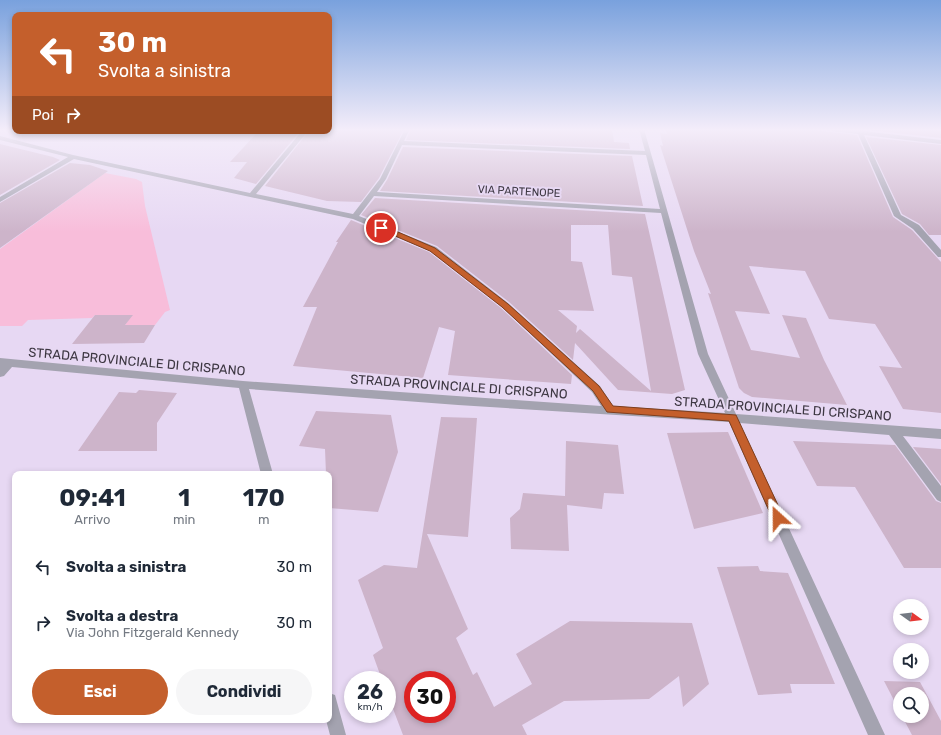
<!DOCTYPE html>
<html lang="it">
<head>
<meta charset="utf-8">
<style>
	:root { --surface:#fff; --page:#f6f6f7; --text:#1f2937; --muted:#747a83; --accent:#c45f2c }
	body { margin:0; font-family:Rubik,sans-serif; background:var(--page); color:var(--text); height:100vh; display:flex; flex-direction:column; font-size:15px; white-space:nowrap }
	* { box-sizing:border-box; margin:0 }
	p { font-size:13px; color:var(--muted) }
	.icon { flex:none; width:22px; height:22px; fill:none; stroke:currentColor; stroke-width:2; stroke-linecap:round; stroke-linejoin:round }
	.map { position:relative; flex:1; overflow:hidden }
	.drawer { position:absolute; left:12px; top:471px; width:320px; height:252px; display:flex; flex-direction:column; background:var(--surface); border-radius:8px; box-shadow:0 2px 6px #0003 }
	.drawer>* { flex:none }
	.hud { position:absolute; left:12px; top:12px; width:320px; height:122px; border-radius:8px; box-shadow:0 2px 6px #0003; background:#c45f2c; color:#fff; overflow:hidden }
	.needle { width:26px; rotate:105deg }
	.fabs { position:absolute; left:893px; top:599px; display:grid; gap:8px }
	.fabs a { display:grid; place-items:center; width:36px; height:36px; border-radius:50%; background:var(--surface); box-shadow:0 2px 6px #0003; font-size:20px }
	.speed { position:absolute; left:344px; top:671px; display:flex; gap:8px; font-size:20px; font-weight:700; text-align:center }
	.speed>* { display:grid; place-content:center; width:52px; height:52px; border-radius:50%; background:var(--surface); box-shadow:0 2px 6px #0003; line-height:1 }
	.speed small { font-size:10px; font-weight:400 }
	.speed .limit { border:6px solid #d22; background:#fff; color:#111 }
	.pin { position:absolute; display:grid; place-items:center; width:34px; height:34px; color:#fff; margin:-17px; border:2px solid #fff; border-radius:50%; box-shadow:0 1px 4px #0007 }
	.me { position:absolute; width:44px; margin:-22px; rotate:336deg; stroke-linejoin:round; filter:drop-shadow(0 0 3px #0008) }
	.turn { display:flex; align-items:center; gap:14px; height:84px; padding:0 20px; font-size:18px }
	.turn .icon { width:52px; height:52px; stroke-width:2.5 }
	.turn b { display:block; font-size:28px; line-height:34px }
	.then { display:flex; align-items:center; height:38px; padding:0 20px; background:#0003; gap:8px; font-size:15px }
	.eta { display:flex; justify-content:space-evenly; align-items:center; height:68px; text-align:center }
	.eta b { font-size:24px; font-weight:700; line-height:28px }
	.primary-button { display:flex; gap:8px; margin-top:auto; padding:8px 20px }
	.primary-button a { flex:1; height:46px; border-radius:24px; background:var(--accent); color:#fff; font-size:16px; font-weight:700; line-height:46px; text-align:center }
	.primary-button a+a { background:var(--page); color:var(--text) }
	ul { padding:0; list-style:none }
	li { display:flex; align-items:center; gap:12px; height:56px; padding:0 20px }
	li div { flex:1 }
	li b { display:block; font-size:15px }
	li em { font-style:normal }
	.map>svg:first-child { display:block }
	.green { fill:#f8bdda }
	.building { fill:#cdb4ca; fill-rule:evenodd }
	.lines { fill:none; stroke-linecap:round; stroke-linejoin:round }
	.minor { fill:#a4a3b0; fill-rule:evenodd }
	.route { fill:#c45f2c; stroke:#7f3e1d }
	.labels { text-anchor:middle; stroke-width:4; stroke-linejoin:round; paint-order:stroke }
	.far-street-label { font-size:11px; fill:#3d3742; stroke:#e7d8f3 }
	.street-label { font-size:13px; fill:#3d3742; stroke:#e7d8f3 }
</style>
</head>
<body>
<div class="map">
<svg width="941" height="735" viewBox="0 0 941 735">
	<rect width="100%" height="100%" fill="#e7d8f3"/>
	<path class="green" d="M105,173l31,6 6,3 3,24 25,104 -5,2 -10,13h-30l7,-10h-37l-3,3 -64,2 -6,6h-22v-77z"/>
	<g class="building">
		<path d="M329,129l24,2 1,-2h50l-25,49 -18,24 -34,-1 -62,-15 44,-55h20z"/>
		<path d="M411,129h201l2,13 15,1 1,6 -224,-9z"/>
		<path d="M665,129h139l53,6 36,82 19,13 29,32v151l-38,-4 -24,-43 23,2 -22,-36 -5,-8 -46,-5 -24,-48 -56,-5 21,48 -35,-3 16,39 49,8 -18,-43 24,3 18,42 23,45 -95,-8 -8,-4 -5,-5 -31,-95 3,1 -17,-43 -34,-106 3,1 -3,-13 7,1z"/>
		<path d="M869,129h52l20,2v7l-72,-8z"/>
		<path d="M282,131h18l-44,53 -22,-6 13,-16h-17l26,-28 23,1z"/>
		<path d="M866,137l75,8v90h-12l-9,-11 -18,-10z"/>
		<path d="M0,144l53,13 7,3 -60,35z"/>
		<path d="M403,147l229,9 11,50 -263,-15 7,-11z"/>
		<path d="M70,163l20,2 18,6 -108,77v-45z"/>
		<path d="M375,198l270,16 40,176 -13,4 -54,-4 -43,-47 -2,17 -64,-58 -72,-56 -76,-31zM571,225h37l4,50 20,2 19,114 -71,-62 -4,4 1,-7 -19,-16 36,1 -12,-49 -11,-1z"/>
		<path d="M351,220l78,32 72,56 71,67 -1,9 -123,-9 7,-44 -16,-4 -16,51 -130,-12 24,-59h-14l35,-65h-2z"/>
		<path d="M95,315h38l-8,10h30l-11,18 -72,1z"/>
		<path d="M139,390l38,3 -20,30v28h-79l41,-59 17,1z"/>
		<path d="M316,411l75,4 7,37 -20,60 -49,-4v-34h-3l-1,-25 -26,-3z"/>
		<path d="M441,417l36,1 -9,119 -41,-3 41,95 -12,9 17,37 4,-3 17,35 38,-23 -16,-30 54,-33 122,2 17,61 -26,23 -4,-31 -30,23 -85,2 -42,24 5,10h-124l-16,-42v-13h-5l-9,-25 10,-7 -25,-68 26,-15 33,3zM413,680h34v34h-34z"/>
		<path d="M728,432l35,81 -69,16 -27,-96z"/>
		<path d="M566,441l52,4 6,49 -20,-1 -2,16 -35,-4 2,46 -58,-2 -1,-31 10,-9 3,-16 42,3z"/>
		<path d="M793,441l102,4 41,56 5,2v65h-37l-49,-81 -38,-1z"/>
		<path d="M913,447l28,2v35z"/>
		<path d="M758,566l2,5 28,2 47,111h-45l2,9 -34,2 -41,-128z"/>
		<path d="M884,681l36,1 21,39v14h-29l-10,-19h20v-22h-22v18z"/>
	</g>
	<g class="lines">
		<g class="minor">
			<path d="M405,129h5l-6,12 241,10 -6,-22h5l64,225 28,60 205,15v10l-38,-3 38,50v16l-4,-2 -48,-65 -149,-12 145,312h-17l-139,-313 -271,-17 -209,-16 24,85h-12l-22,-86 -227,-21 -8,9 -4,1v-19l243,23 358,25 -9,-14 -90,-85 -72,-56 -77,-32 -279,-60 -74,43v-5l68,-40 -68,-17v-4l73,19 177,38 52,-62h6l-52,63 97,20 27,-35zM402,145l244,10 14,54 -283,-17 9,-13zM374,196l287,17 37,141 27,59 -112,-7 -13,-20 -92,-83 -72,-56 -77,-31z"/>
			<path d="M830,129l27,1v-1h4l2,2 78,9v4l-77,-9 37,80 18,10 22,25v7h-3l-25,-28 -19,-13 -36,-82 -26,-3z"/>
			<path d="M329,693l6,2 11,40h-16l-4,-15h3z"/>
		</g>
	</g>
	<linearGradient id="sky" x2="0" y2="1"><stop stop-color="#79a1dd"/><stop offset="0.56" stop-color="#f4edfa"/><stop offset="1" stop-color="#f4edfa" stop-opacity="0"/></linearGradient>
	<rect width="941" height="232" fill="url(#sky)"/>
	<path class="route" d="M379,226h5l51,22 73,56 91,82 14,20 123,9 48,103 -1,4 -5,2 -4,-2 -45,-101 -122,-9 -14,-21 -91,-84 -72,-56 -51,-22z"/>
	<g class="labels">
		<g class="far-street-label">
			<text transform="translate(519 191) rotate(3)" y="4">VIA PARTENOPE</text>
		</g>
		<g class="street-label">
			<text transform="translate(137 361) rotate(5)" y="5">STRADA PROVINCIALE DI CRISPANO</text>
			<text transform="translate(459 386) rotate(4)" y="5">STRADA PROVINCIALE DI CRISPANO</text>
			<text transform="translate(783 408) rotate(4)" y="5">STRADA PROVINCIALE DI CRISPANO</text>
		</g>
	</g>
</svg>
<div class="fabs">
<a><svg class="needle" viewBox="-14 -14 28 28"><path d="M0-13l5 13h-10z" fill="#e53935"/><path d="M0 13l5-13h-10z" fill="#747a83"/></svg></a>
<a><svg class="icon" aria-label="sound" viewBox="0 0 24 24"><path d="M4 9h4l5-4v14l-5-4H4zM17 9q2 3 0 6"/></svg></a>
<a><svg class="icon" aria-label="search" viewBox="0 0 24 24"><circle cx="10" cy="10" r="6"/><path d="M15 15l6 6"/></svg></a>
</div>
<div class="speed"><div>26<small>km/h</small></div><div class="limit">30</div></div>
<div class="pin" style="left:381px;top:228px;background:#d93025"><svg class="icon" aria-label="arrive" viewBox="0 0 24 24"><path d="M6 21V4h12l-3 4 3 4H6"/></svg></div>
<svg class="me" style="left:778px;top:518px" viewBox="-20 -20 40 40"><path d="M0-17L14 15 0 8-14 15z" fill="#c45f2c" stroke="#fff" stroke-width="4"/></svg>
<div class="hud">
<div class="turn"><svg class="icon" aria-label="left" viewBox="0 0 24 24"><path d="M17 20v-9H6M10 6l-5 5 5 5"/></svg><div><b>30 m</b>Svolta a sinistra</div></div>
<div class="then">Poi<svg class="icon" aria-label="right" viewBox="0 0 24 24"><path d="M7 20v-9h11M14 6l5 5-5 5"/></svg></div>
</div>
<section class="drawer">
<div class="eta">
<div><b>09:41</b><p>Arrivo</p></div>
<div><b>1</b><p>min</p></div>
<div><b>170</b><p>m</p></div>
</div>
<ul>
<li><svg class="icon" aria-label="left" viewBox="0 0 24 24"><path d="M17 20v-9H6M10 6l-5 5 5 5"/></svg><div><b>Svolta a sinistra</b></div><em>30 m</em></li>
<li><svg class="icon" aria-label="right" viewBox="0 0 24 24"><path d="M7 20v-9h11M14 6l5 5-5 5"/></svg><div><b>Svolta a destra</b><p>Via John Fitzgerald Kennedy</p></div><em>30 m</em></li>
</ul>
<div class="primary-button"><a>Esci</a><a>Condividi</a></div>
</section>
</div>
</body>
</html>
